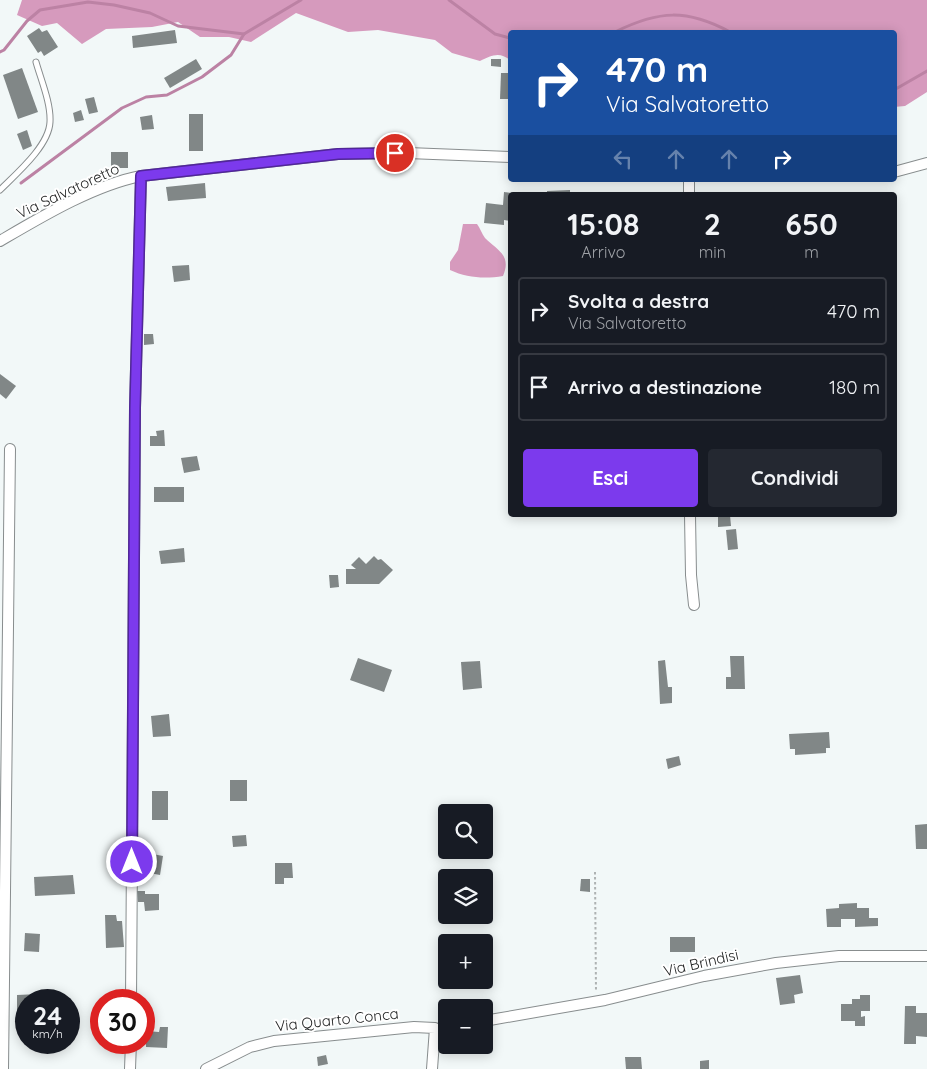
<!DOCTYPE html>
<html lang="it">
<head>
<meta charset="utf-8">
<style>
	:root { --surface:#171b24; --page:#242831; --text:#f1f3f6; --muted:#9ea1a6; --line:#363941; --accent:#7c3aed }
	body { margin:0; font-family:Quicksand,sans-serif; background:var(--page); color:var(--text); height:100vh; display:flex; flex-direction:column; font-size:19px; white-space:nowrap }
	* { box-sizing:border-box; margin:0 }
	p { font-size:16px; color:var(--muted) }
	.icon { flex:none; width:28px; height:28px; fill:none; stroke:currentColor; stroke-width:2; stroke-linecap:round; stroke-linejoin:round }
	.map { position:relative; flex:1; overflow:hidden }
	.sheet { position:absolute; left:508px; top:192px; width:389px; height:325px; display:flex; flex-direction:column; background:var(--surface); border-radius:5px; box-shadow:0 2px 12px #0003 }
	.sheet>* { flex:none }
	.hud { position:absolute; left:508px; top:30px; width:389px; height:152px; border-radius:5px; box-shadow:0 2px 12px #0003; background:#1a4fa0; color:#fff; overflow:hidden }
	.buttons { position:absolute; left:438px; top:804px; display:grid; gap:10px }
	.buttons a { display:grid; place-items:center; width:55px; height:55px; border-radius:5px; background:var(--surface); box-shadow:0 2px 12px #0003; font-size:25px }
	.speed { position:absolute; left:15px; top:989px; display:flex; gap:10px; font-size:25px; font-weight:700; text-align:center }
	.speed>* { display:grid; place-content:center; width:65px; height:65px; border-radius:50%; background:var(--surface); box-shadow:0 2px 12px #0003; line-height:1 }
	.speed small { font-size:12px; font-weight:400 }
	.speed .limit { border:8px solid #d22; background:#fff; color:#111 }
	.pin { position:absolute; display:grid; place-items:center; width:42px; height:42px; color:#fff; margin:-21px; border:2px solid #fff; border-radius:50%; box-shadow:0 1px 5px #0007 }
	.me { position:absolute; width:55px; margin:-28px; rotate:0deg; stroke-linejoin:round; filter:drop-shadow(0 0 4px #0008) }
	.turn { display:flex; align-items:center; gap:18px; height:105px; padding:0 15px; font-size:22px }
	.turn .icon { width:65px; height:65px; stroke-width:2.5 }
	.turn b { display:block; font-size:35px; line-height:42px }
	.lanes { display:flex; align-items:center; height:48px; padding:0 15px; background:#0003; justify-content:center; gap:25px; direction:ltr }
	.lanes .off { opacity:.35 }
	.eta { display:flex; justify-content:space-evenly; align-items:center; height:85px; text-align:center }
	.eta b { font-size:30px; font-weight:800; line-height:35px }
	.cta { display:flex; gap:10px; margin-top:auto; padding:10px 15px }
	.cta a { flex:1; height:58px; border-radius:5px; background:var(--accent); color:#fff; font-size:20px; font-weight:800; line-height:58px; text-align:center }
	.cta a+a { background:var(--page); color:var(--text) }
	ul { padding:0; list-style:none }
	li { display:flex; align-items:center; gap:15px; height:68px; margin:0 10px 8px; padding:0 5px; border:2px solid var(--line); border-radius:5px }
	li div { flex:1 }
	li b { display:block; font-size:19px }
	li em { font-style:normal }
	.map>svg:first-child { display:block }
	.forest { fill:#d69abd }
	.lines { fill:none; stroke-linecap:round; stroke-linejoin:round }
	.stream { stroke:#bc82a4; stroke-width:3 }
	.building { fill:#818787 }
	.lane-casing { stroke:#888d8e; stroke-width:7 }
	.street-casing { stroke:#888d8e; stroke-width:12 }
	.path { stroke:#aeb2b2; stroke-width:2; stroke-dasharray:2.5 2.5; stroke-linecap:butt }
	.lane { stroke:#fff; stroke-width:5 }
	.street { stroke:#fff; stroke-width:10 }
	.route-casing { stroke:#51269a; stroke-width:12 }
	.route { stroke:#7c3aed; stroke-width:9 }
	.labels { text-anchor:middle; stroke-width:4; stroke-linejoin:round; paint-order:stroke }
	.street-label { font-size:15px; fill:#232525; stroke:#fff }
</style>
</head>
<body>
<div class="map">
<svg width="927" height="1069" viewBox="0 0 927 1069">
	<rect width="100%" height="100%" fill="#f2f8f8"/>
	<g class="forest">
		<path d="M22,0h905v92l-22,14 -11,1v-75h-384v28c-11,-9 -19,-4 -30,1l-28,-8 -17,-13 -57,-10 -30,2 -52,-19 -45,29 -22,-5h-29l-22,-15 -26,5 -46,2 -24,15 -25,-21 -15,3 -25,-11z"/>
		<path d="M463,224h14c3,4 5,10 8,14 12,12 27,17 18,38 -18,3 -36,2 -53,-6v-8l8,-12z"/>
	</g>
	<g class="lines">
		<g class="stream">
			<path d="M449,0l46,34 15,4"/>
			<path d="M615,32c44,-22 72,-23 115,0"/>
			<path d="M0,52l4,-2 23,-29 13,-11 48,-8 26,3 36,8 28,13 66,8 57,-34"/>
			<path d="M894,90l33,-19"/>
			<path d="M21,183l101,-75 24,-11 21,-2 35,-18 29,-22 13,-21"/>
		</g>
	</g>
	<g class="building">
		<path d="M39,28l3,4 5,-2 11,17 -14,9 -3,-5 -3,2 -11,-17z"/>
		<path d="M175,30l2,13 -44,5 -1,-12z"/>
		<path d="M196,59l6,10 -32,19 -6,-10z"/>
		<path d="M491,59h10v8l-10,-1z"/>
		<path d="M22,68l16,44 -20,7 -15,-44z"/>
		<path d="M501,73h9v26h-10z"/>
		<path d="M94,97l4,15 -9,2 -4,-15z"/>
		<path d="M81,110l3,10 -9,2 -2,-9z"/>
		<rect x="189" y="114" width="14" height="37"/>
		<path d="M152,115l2,14 -12,1 -2,-13z"/>
		<path d="M27,130l5,16 -9,4 -6,-16z"/>
		<rect x="111" y="152" width="17" height="16"/>
		<path d="M205,183l1,15 -38,3 -2,-14z"/>
		<path d="M570,190v5h-23v-4z"/>
		<path d="M504,192l14,2 -8,1v26l-6,-1v5l-20,-2 2,-20 17,2z"/>
		<path d="M189,265l1,15 -16,2 -2,-16z"/>
		<path d="M144,334h9l1,10 -10,1z"/>
		<path d="M0,374l16,12 -10,13 -6,-5z"/>
		<path d="M164,430l1,16h-15v-10h7l-1,-5z"/>
		<path d="M197,456l3,14 -16,3 -3,-15z"/>
		<rect x="154" y="487" width="30" height="15"/>
		<path d="M718,515h12l1,11 -13,1z"/>
		<path d="M736,529l2,20 -10,1 -2,-20z"/>
		<path d="M184,548l1,14 -24,2 -2,-13z"/>
		<path d="M374,556l4,4 3,-1 12,11 -14,14h-33v-15h10l-5,-4 8,-8 7,7z"/>
		<path d="M329,575h9l1,12 -9,1z"/>
		<path d="M730,656h14l1,33h-19v-12h5z"/>
		<path d="M358,658l34,12 -8,22 -34,-12z"/>
		<path d="M665,660l3,27h4v16l-12,1 -2,-43z"/>
		<path d="M480,661l2,27 -19,2 -2,-28z"/>
		<path d="M169,714l2,22 -18,1 -2,-21z"/>
		<path d="M829,732l1,16h-4v5l-31,2v-6h-5l-1,-15z"/>
		<path d="M679,756l2,9 -13,4 -2,-10z"/>
		<rect x="230" y="780" width="17" height="21"/>
		<rect x="152" y="791" width="16" height="29"/>
		<path d="M927,824v25h-11l-1,-24z"/>
		<path d="M246,835l1,11 -14,1 -1,-11z"/>
		<path d="M147,853l16,3 -3,19 -16,-3z"/>
		<path d="M275,863h17l1,15h-9v6h-9z"/>
		<path d="M73,875l2,19 -40,2 -1,-19z"/>
		<path d="M581,879h9v13l-10,-1z"/>
		<path d="M137,891h8v3h14v16l-14,1 -1,-9h-6z"/>
		<path d="M857,903v5h12v10h9v8l-23,1v-8h-14v8h-14l-1,-18 13,-1v-4z"/>
		<path d="M105,915h11l1,6h5l2,26 -18,1z"/>
		<path d="M25,933l15,1 -1,18 -15,-1z"/>
		<rect x="670" y="937" width="25" height="15"/>
		<path d="M800,975l3,18 -9,2 1,8 -15,2 -4,-27z"/>
		<path d="M39,994v6h-13v18h-9v-23z"/>
		<path d="M860,995h10v16h-9v6l4,-1v10h-10v-5h-14v-17h11v-5h8z"/>
		<path d="M905,1006h11v7h11v24l-11,-1v8h-12z"/>
		<path d="M160,1027h8l-1,21 -21,-1v-16l13,1z"/>
		<path d="M326,1055l2,9 -10,2 -1,-9z"/>
		<path d="M625,1057h16l1,12h-16z"/>
		<path d="M709,1060v9h-9v-8z"/>
	</g>
	<g class="lines">
		<g class="lane-casing">
			<path id="lane" d="M0,190c16,-16 49,-44 50,-68 1,-19 -9,-42 -14,-60"/>
		</g>
		<g class="street-casing">
			<g id="street">
				<path d="M894,172l33,-9"/>
				<path d="M689,195v-15"/>
				<path d="M0,241c41,-24 94,-56 141,-65l197,-22 70,-1 102,4"/>
				<path d="M690,515l1,60 3,30"/>
				<path d="M131,1000l4,-592 6,-232"/>
				<path d="M484,1021l121,-21 99,-24 72,-13 63,-7h88"/>
				<path d="M3,1069l7,-620"/>
				<path d="M130,1069l1,-27"/>
				<path d="M206,1069l44,-22 24,-6 140,-14 21,1 -3,41"/>
			</g>
		</g>
		<path class="path" d="M595,872l1,120"/>
		<use href="#lane" class="lane"/>
		<use href="#street" class="street"/>
	</g>
	<g class="lines">
		<g class="route-casing">
			<path id="route" d="M132,862l3,-454 6,-232 197,-22 57,-1"/>
		</g>
		<use href="#route" class="route"/>
	</g>
	<g class="labels">
		<g class="street-label">
			<text transform="translate(68 191) rotate(-25)" y="5">Via Salvatoretto</text>
			<text transform="translate(701 963) rotate(-13)" y="5">Via Brindisi</text>
			<text transform="translate(337 1020) rotate(-6)" y="5">Via Quarto Conca</text>
		</g>
	</g>
</svg>
<div class="buttons">
<a><svg class="icon" aria-label="search" viewBox="0 0 24 24"><circle cx="10" cy="10" r="6"/><path d="M15 15l6 6"/></svg></a>
<a><svg class="icon" aria-label="layers" viewBox="0 0 24 24"><path d="M12 4l9 5-9 5-9-5zM3 14l9 5 9-5"/></svg></a>
<a>+</a>
<a>−</a>
</div>
<div class="speed"><div>24<small>km/h</small></div><div class="limit">30</div></div>
<div class="pin" style="left:395px;top:153px;background:#d93025"><svg class="icon" aria-label="arrive" viewBox="0 0 24 24"><path d="M6 21V4h12l-3 4 3 4H6"/></svg></div>
<svg class="me" style="left:132px;top:862px" viewBox="-20 -20 40 40"><circle r="17" fill="#7c3aed" stroke="#fff" stroke-width="3"/><path d="M0-11L8 9 0 5-8 9z" fill="#fff"/></svg>
<div class="hud">
<div class="turn"><svg class="icon" aria-label="right" viewBox="0 0 24 24"><path d="M7 20v-9h11M14 6l5 5-5 5"/></svg><div><b>470 m</b>Via Salvatoretto</div></div>
<div class="lanes"><svg class="icon off" aria-label="left" viewBox="0 0 24 24"><path d="M17 20v-9H6M10 6l-5 5 5 5"/></svg><svg class="icon off" aria-label="ahead" viewBox="0 0 24 24"><path d="M12 20V5M6 11l6-6 6 6"/></svg><svg class="icon off" aria-label="ahead" viewBox="0 0 24 24"><path d="M12 20V5M6 11l6-6 6 6"/></svg><svg class="icon" aria-label="right" viewBox="0 0 24 24"><path d="M7 20v-9h11M14 6l5 5-5 5"/></svg></div>
</div>
<section class="sheet">
<div class="eta">
<div><b>15:08</b><p>Arrivo</p></div>
<div><b>2</b><p>min</p></div>
<div><b>650</b><p>m</p></div>
</div>
<ul>
<li><svg class="icon" aria-label="right" viewBox="0 0 24 24"><path d="M7 20v-9h11M14 6l5 5-5 5"/></svg><div><b>Svolta a destra</b><p>Via Salvatoretto</p></div><em>470 m</em></li>
<li><svg class="icon" aria-label="arrive" viewBox="0 0 24 24"><path d="M6 21V4h12l-3 4 3 4H6"/></svg><div><b>Arrivo a destinazione</b></div><em>180 m</em></li>
</ul>
<div class="cta"><a>Esci</a><a>Condividi</a></div>
</section>
</div>
</body>
</html>
